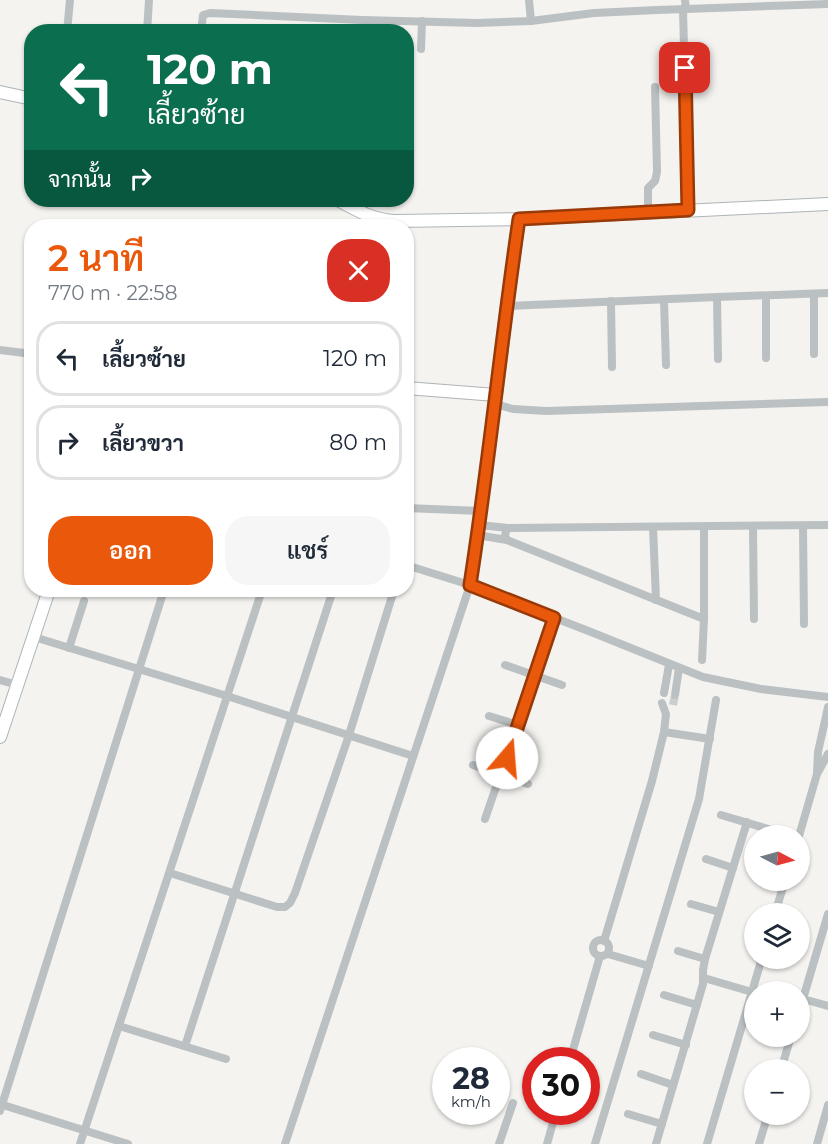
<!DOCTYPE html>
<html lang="th">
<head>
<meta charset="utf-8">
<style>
	:root { --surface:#fff; --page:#f6f6f7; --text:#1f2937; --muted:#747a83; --line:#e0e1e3; --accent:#ea580c }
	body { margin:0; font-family:Montserrat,Sarabun,sans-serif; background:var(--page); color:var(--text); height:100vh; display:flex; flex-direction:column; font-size:22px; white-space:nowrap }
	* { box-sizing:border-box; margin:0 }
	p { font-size:20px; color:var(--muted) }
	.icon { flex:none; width:33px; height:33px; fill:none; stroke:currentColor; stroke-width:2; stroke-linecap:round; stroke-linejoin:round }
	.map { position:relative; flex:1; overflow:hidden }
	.details { position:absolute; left:24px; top:219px; width:390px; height:378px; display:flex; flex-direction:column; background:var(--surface); border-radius:24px; box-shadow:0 2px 4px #0004 }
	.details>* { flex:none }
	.guide { position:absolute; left:24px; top:24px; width:390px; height:183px; border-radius:24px; box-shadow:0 2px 4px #0004; background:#0b6e4f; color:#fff; overflow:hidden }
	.needle { width:39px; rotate:96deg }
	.buttons { position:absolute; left:744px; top:825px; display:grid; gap:12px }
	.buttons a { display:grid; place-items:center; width:66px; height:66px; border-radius:50%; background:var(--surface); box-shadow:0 2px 4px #0004; font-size:30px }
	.speed { position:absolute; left:432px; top:1047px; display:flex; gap:12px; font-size:30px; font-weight:700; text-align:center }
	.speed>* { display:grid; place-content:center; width:78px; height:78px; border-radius:50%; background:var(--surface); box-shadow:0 2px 4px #0004; line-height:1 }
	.speed small { font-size:15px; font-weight:400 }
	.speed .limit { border:9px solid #d22; background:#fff; color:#111 }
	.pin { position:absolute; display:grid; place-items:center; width:51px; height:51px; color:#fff; margin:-26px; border-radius:12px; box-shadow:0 3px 9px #0006 }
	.me { position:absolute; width:66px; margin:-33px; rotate:18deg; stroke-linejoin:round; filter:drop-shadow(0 0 4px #0008) }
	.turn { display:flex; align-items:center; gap:21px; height:126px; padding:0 24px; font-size:27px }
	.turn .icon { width:78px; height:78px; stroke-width:2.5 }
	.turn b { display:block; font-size:42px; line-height:51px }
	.then { display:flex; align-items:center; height:57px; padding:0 24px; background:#0003; gap:12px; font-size:22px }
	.round { display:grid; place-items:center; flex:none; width:63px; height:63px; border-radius:24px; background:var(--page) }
	.headline { display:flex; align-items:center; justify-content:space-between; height:102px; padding:0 24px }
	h1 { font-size:36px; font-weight:600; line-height:45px; color:var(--accent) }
	.primary-button { display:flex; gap:12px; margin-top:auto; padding:12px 24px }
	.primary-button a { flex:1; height:69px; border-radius:24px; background:var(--accent); color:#fff; font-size:24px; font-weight:600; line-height:69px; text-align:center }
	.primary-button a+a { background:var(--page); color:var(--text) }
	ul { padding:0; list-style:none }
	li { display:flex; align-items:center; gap:18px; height:75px; margin:0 12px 9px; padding:0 12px; border:3px solid var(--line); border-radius:24px }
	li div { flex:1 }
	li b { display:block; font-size:22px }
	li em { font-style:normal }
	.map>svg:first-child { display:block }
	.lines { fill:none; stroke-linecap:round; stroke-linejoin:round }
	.street-tunnel { stroke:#c9cece; stroke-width:8; stroke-dasharray:8 4; stroke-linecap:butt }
	.secondary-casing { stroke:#adb4b7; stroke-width:14 }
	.street { stroke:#bbc0c2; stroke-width:8 }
	.secondary { stroke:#fff; stroke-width:12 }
	.route-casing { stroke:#983908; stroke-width:15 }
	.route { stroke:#ea580c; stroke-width:10 }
</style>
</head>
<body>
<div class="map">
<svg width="828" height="1144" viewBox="0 0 828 1144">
	<rect width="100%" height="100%" fill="#f4f3f0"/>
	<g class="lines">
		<path class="street-tunnel" d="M673,705l2,-10"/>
		<g class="secondary-casing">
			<g id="secondary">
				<path d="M0,92l32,7"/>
				<path d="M338,200c19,10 34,20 57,21l124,-2 309,-15"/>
				<path d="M406,388l90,7 11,-89 12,-87"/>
				<path d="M0,737l49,-147"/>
			</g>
		</g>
		<g class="street">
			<path d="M529,0l2,21"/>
			<path d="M685,0l1,9"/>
			<path d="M683,9l5,201"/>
			<path d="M67,32l3,-32"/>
			<path d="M147,32l2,-32"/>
			<path d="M201,32l2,-17 7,-2 152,7 115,3 54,-2 63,-8 63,-3 171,-6"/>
			<path d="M421,49l1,-28"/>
			<path d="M648,212v-24l7,-7 2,-9 -2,-85"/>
			<path d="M814,294v60"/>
			<path d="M717,297l1,62"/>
			<path d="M664,300l2,65"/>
			<path d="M611,301l1,66"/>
			<path d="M507,306l210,-9 111,-4"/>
			<path d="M0,350l32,4"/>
			<path d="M766,358v-62"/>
			<path d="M495,404l18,5 33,2 282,-9"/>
			<path d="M406,508l75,3"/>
			<path d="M479,525l29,3"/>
			<path d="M753,526l1,93"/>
			<path d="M803,526l1,98"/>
			<path d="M653,527l3,73"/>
			<path d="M477,535l30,5"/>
			<path d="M406,565l64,20 121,47 112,45 58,12 67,8"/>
			<path d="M704,619l-197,-79c-3,-5 -2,-7 1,-12l320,-3"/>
			<path d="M34,637l193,59 186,60"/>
			<path d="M69,648l15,-47"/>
			<path d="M702,660l2,-41v-92"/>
			<path d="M505,665l57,20"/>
			<path d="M0,680l18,5"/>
			<path d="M664,693l5,-28"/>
			<path d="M675,695l4,-27"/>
			<path d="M489,716l29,9"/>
			<path d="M664,732l46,7"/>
			<path d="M473,765l55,19"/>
			<path d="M817,773l1,-21 10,-45"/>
			<path d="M721,815l71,21"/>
			<path d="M485,819l69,-201"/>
			<path d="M799,836l18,-62 11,-20"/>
			<path d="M706,859l27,9"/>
			<path d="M170,873l107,34h8l5,-4 5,-10 54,-158 45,-145"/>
			<path d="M691,904l28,8"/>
			<path d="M775,914l10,-34"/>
			<circle cx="601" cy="948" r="8"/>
			<path d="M604,941l48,-160 12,-49 2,-18 -4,-11"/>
			<path d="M678,951l27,8"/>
			<path d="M608,954l41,12"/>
			<path d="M704,978l48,14"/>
			<path d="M664,995l33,10"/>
			<path d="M803,999l25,7"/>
			<path d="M800,1009l28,-95"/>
			<path d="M119,1026l107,33"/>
			<path d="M653,1035l33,10"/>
			<path d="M185,1046l148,-456"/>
			<path d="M570,1060l30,-104"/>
			<path d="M781,1070l10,-34"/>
			<path d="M641,1074l32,11"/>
			<path d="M0,1104l128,40"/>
			<path d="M0,1111l164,-521"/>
			<path d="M628,1114l34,10"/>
			<path d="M80,1144l182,-554"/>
			<path d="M285,1144l185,-559 26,-190"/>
			<path d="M499,1144l14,-41"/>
			<path d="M547,1144l9,-32"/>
			<path d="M595,1144l104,-345 17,-99"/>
			<path d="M656,1144l47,-160v-14l2,-11 42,-137"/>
			<path d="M707,1144l55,-186"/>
			<path d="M759,1144l9,-30"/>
			<path d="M817,1144l11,-39"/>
		</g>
		<use href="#secondary" class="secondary"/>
	</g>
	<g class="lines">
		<g class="route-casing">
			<path id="route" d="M507,758l47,-140 -84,-33c19,-122 31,-244 49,-366l169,-9 -3,-142"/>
		</g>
		<use href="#route" class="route"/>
	</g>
</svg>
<div class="buttons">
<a><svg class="needle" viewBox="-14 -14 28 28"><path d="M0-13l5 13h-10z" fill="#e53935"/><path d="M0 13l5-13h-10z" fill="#747a83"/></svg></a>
<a><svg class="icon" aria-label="layers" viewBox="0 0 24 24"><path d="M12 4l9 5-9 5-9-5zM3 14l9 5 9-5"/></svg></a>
<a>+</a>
<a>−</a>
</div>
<div class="speed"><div>28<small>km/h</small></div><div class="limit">30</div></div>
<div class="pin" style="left:685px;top:68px;background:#d93025"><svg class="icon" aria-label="arrive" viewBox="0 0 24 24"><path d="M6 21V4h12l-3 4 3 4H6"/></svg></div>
<svg class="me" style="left:507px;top:758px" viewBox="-20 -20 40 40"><circle r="19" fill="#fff"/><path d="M0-13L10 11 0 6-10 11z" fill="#ea580c"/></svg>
<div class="guide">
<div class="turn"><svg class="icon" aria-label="left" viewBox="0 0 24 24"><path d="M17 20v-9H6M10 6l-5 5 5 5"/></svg><div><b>120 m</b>เลี้ยวซ้าย</div></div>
<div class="then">จากนั้น<svg class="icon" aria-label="right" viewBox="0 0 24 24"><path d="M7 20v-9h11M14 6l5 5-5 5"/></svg></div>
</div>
<section class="details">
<div class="headline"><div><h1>2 นาที</h1><p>770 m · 22:58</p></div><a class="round" style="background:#d93025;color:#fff"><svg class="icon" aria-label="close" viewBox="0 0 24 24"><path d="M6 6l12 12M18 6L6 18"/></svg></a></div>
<ul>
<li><svg class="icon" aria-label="left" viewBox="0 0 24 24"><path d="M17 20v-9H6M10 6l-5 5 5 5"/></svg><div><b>เลี้ยวซ้าย</b></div><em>120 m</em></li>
<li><svg class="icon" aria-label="right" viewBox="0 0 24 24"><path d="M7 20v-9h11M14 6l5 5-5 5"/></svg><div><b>เลี้ยวขวา</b></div><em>80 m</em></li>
</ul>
<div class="primary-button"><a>ออก</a><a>แชร์</a></div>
</section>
</div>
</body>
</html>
